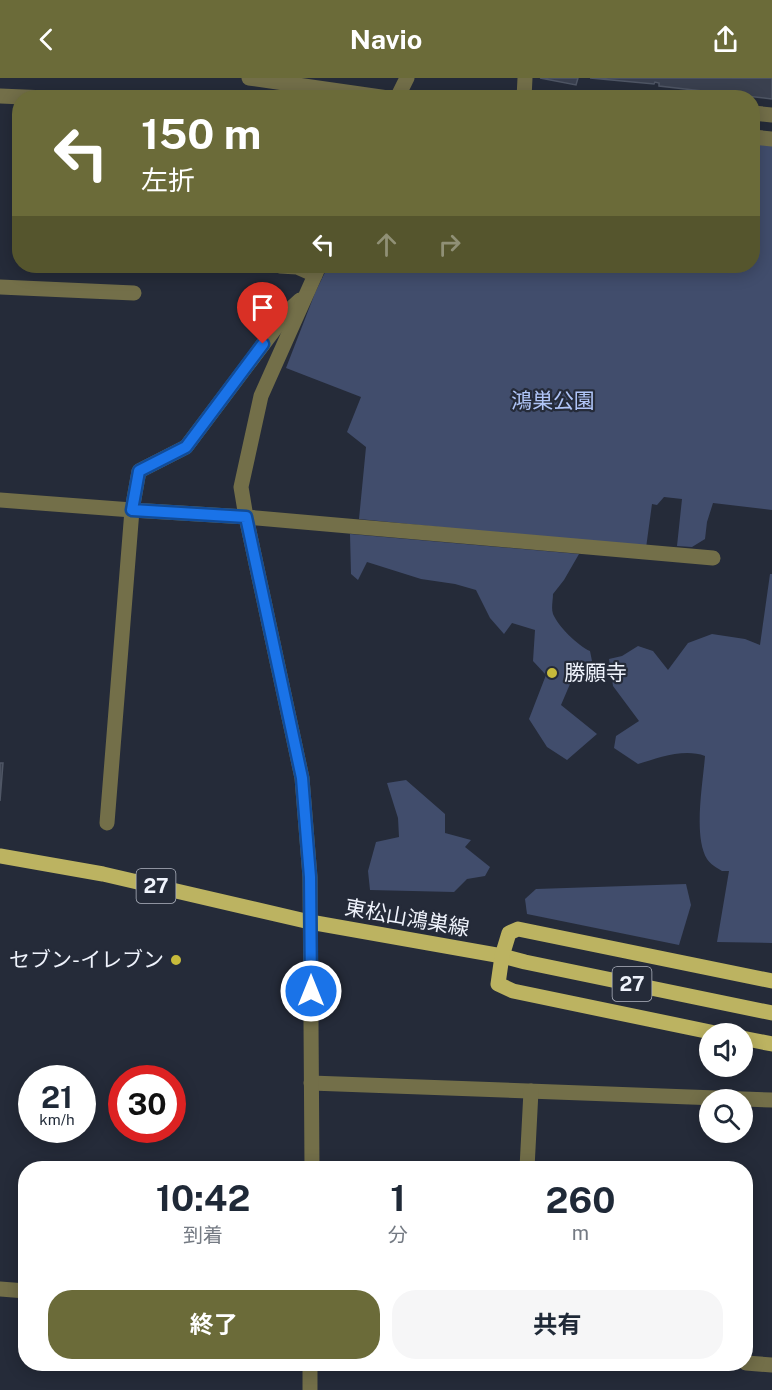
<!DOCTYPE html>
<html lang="ja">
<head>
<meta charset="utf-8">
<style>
	:root { --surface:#fff; --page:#f6f6f7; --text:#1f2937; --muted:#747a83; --accent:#6b6b39 }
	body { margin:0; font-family:"Public Sans","Noto Sans JP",sans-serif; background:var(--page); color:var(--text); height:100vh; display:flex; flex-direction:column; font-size:22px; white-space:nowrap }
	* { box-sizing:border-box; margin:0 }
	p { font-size:20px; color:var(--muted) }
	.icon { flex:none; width:33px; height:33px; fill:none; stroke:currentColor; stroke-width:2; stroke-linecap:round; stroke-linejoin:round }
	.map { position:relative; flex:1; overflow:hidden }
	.panel { position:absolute; left:18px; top:1083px; width:735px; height:210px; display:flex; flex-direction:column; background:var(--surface); border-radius:24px; box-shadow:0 3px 15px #0003 }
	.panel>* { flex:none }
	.top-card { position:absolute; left:12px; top:12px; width:748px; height:183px; border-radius:24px; box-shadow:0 3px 15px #0003; background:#6b6b39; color:#fff; overflow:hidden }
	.fabs { position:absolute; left:699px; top:945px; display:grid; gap:12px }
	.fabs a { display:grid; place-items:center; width:54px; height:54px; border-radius:50%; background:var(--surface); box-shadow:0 3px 15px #0003; font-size:30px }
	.speed { position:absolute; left:18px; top:987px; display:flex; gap:12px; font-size:30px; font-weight:700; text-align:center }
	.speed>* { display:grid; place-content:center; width:78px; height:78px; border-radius:50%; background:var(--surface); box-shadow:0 3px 15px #0003; line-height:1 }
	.speed small { font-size:15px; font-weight:400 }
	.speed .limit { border:9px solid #d22; background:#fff; color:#111 }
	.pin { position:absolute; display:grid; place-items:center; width:51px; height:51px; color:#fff; margin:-62px -26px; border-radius:50% 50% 50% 0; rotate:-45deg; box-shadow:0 0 6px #0007 }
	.pin .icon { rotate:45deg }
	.me { position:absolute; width:66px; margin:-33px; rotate:0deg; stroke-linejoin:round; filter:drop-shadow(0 0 4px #0008) }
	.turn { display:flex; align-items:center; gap:21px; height:126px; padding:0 30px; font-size:27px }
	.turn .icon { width:78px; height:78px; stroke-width:2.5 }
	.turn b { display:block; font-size:42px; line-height:51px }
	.lanes { display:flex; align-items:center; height:57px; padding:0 30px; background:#0003; justify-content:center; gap:30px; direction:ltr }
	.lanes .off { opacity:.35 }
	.eta { display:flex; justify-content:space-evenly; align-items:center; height:102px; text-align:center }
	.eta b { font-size:36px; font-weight:700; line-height:42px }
	.primary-button { display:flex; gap:12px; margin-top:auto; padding:12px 30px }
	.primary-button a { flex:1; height:69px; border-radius:24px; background:var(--accent); color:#fff; font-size:24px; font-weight:700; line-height:69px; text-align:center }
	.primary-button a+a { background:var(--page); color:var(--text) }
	header { display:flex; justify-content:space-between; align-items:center; height:78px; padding:0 30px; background:var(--accent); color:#fff; font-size:27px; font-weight:700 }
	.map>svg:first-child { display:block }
	.green { fill:#414d6c }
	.building { fill:#3a404f; stroke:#4f5665; stroke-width:1.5 }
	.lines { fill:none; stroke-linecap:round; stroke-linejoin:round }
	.minor { stroke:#736f49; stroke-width:15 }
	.major { stroke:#bcb361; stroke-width:15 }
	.route-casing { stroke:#114b97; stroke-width:15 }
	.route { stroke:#1a73e8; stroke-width:10 }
	.poi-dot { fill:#c8bb3b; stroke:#252b39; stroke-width:2 }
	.labels { text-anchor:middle; stroke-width:4.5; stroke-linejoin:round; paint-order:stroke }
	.shield { fill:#252b39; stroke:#b2b7c2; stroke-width:1.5 }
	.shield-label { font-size:20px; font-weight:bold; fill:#eff3fc }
	.park-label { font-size:21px; fill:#b0c5f7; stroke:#252b39 }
	.poi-label { font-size:21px; fill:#eff3fc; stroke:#252b39; text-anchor:start }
	.street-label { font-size:21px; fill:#eff3fc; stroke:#252b39 }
</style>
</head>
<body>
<header><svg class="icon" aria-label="back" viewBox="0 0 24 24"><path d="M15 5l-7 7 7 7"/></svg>Navio<svg class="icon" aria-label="share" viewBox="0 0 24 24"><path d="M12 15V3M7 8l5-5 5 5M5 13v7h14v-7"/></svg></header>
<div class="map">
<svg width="772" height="1312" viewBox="0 0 772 1312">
	<rect width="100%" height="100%" fill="#252b39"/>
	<g class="green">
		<path d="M753,65l19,2v365l-59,-7 -6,19 -2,17 -13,8 -15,-1 5,-47 -18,-2 -7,8 -5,-1 -6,44 -287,-29 7,-72 -19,-15 14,-35 -75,-29 29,-75 13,-27h425z"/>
		<path d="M350,456l229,20 -15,26 -11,14c0,6 -2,14 0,20 5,12 25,32 37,37l2,10 -19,16 -12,28 36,29 -30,26 -20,-13 -18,-28 17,-44 -13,-14 2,-31 -23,-7 -8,11 -14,-16 -14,-28 -21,-6 -34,-5 -54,-17 -9,18 -7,-6z"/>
		<path d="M770,496h2v369l-55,-1 12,-71h-7c-5,-3 -12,-7 -15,-12 -14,-23 -4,-76 -2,-103 -21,-8 -47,2 -67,8l-24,-16 2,-12 23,-15 -26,-35 -4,-27 13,-3 16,-10 15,5 15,19 20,-27 24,-9 33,5 15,6z"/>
		<path d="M406,702l39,34v19l26,7 -6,7 25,20 -5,9 -18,3 -13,13 -84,-2 -2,-19 8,-29 23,-5 -1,-19 -11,-35z"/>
		<path d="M686,806l5,21 -12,40 -152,-31 -2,-15 11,-10z"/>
	</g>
	<g class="building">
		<path d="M540,0h38l-2,7z"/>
		<path d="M590,0h182v21l-113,-13v-3l-4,-1 -1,2z"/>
		<path d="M0,685h3l-3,38z"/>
	</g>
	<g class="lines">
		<g class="minor">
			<path d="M249,0l139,20"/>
			<path d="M0,18l47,2"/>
			<path d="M397,20l10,-20"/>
			<path d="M524,20l1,-20"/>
			<path d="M753,35l19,2"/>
			<path d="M753,59l19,2"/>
			<path d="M280,188l17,1 18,8"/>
			<path d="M0,209l134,6"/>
			<path d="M0,422l132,10 114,7 467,41"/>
			<path d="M107,745l25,-313 7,-39 47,-24 103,-137 11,-10"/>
			<path d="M311,1005l461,17"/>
			<path d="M312,1090l-2,-291 -8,-99 -56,-261 -5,-30 20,-91 58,-130"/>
			<path d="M527,1090l4,-77"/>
			<path d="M0,1211l26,2"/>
			<path d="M746,1285l26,2"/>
			<path d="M310,1286v26"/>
		</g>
		<g class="major">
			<path d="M0,778l103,18 207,48 192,34 23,6 247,51"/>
			<path d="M720,956l-207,-43 -15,-7 4,-28 7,-23 9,-4 254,52"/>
			<path d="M742,960l30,6"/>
		</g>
	</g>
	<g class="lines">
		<g class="route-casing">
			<path id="route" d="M263,266l-77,103 -47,24 -7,39 114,7 56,261 8,99 1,114"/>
		</g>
		<use href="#route" class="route"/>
	</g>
	<g class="poi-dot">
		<circle cx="552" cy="595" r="6"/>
		<circle cx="176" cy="882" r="6"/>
	</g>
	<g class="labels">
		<g class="shield">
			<rect x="136.5" y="791" width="39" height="34" rx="4.5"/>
			<rect x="612.5" y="889" width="39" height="34" rx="4.5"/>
		</g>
		<g class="shield-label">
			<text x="156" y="815">27</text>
			<text x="632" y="913">27</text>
		</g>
		<g class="park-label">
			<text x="553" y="330">鴻巣公園</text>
		</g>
		<g class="poi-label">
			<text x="564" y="602">勝願寺</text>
			<text x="164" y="889" text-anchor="end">セブン-イレブン</text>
		</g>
		<g class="street-label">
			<text transform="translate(407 840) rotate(10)" y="7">東松山鴻巣線</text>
		</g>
	</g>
</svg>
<div class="fabs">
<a><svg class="icon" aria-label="sound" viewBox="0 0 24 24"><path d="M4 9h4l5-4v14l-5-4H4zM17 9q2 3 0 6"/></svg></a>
<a><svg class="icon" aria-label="search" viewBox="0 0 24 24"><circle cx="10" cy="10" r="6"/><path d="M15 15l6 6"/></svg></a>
</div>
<div class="speed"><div>21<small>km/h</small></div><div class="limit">30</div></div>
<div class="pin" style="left:263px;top:266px;background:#d93025"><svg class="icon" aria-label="arrive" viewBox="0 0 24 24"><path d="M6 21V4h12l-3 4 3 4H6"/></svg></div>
<svg class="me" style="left:311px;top:913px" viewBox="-20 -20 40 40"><circle r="17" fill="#1a73e8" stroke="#fff" stroke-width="3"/><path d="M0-11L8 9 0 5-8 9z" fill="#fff"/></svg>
<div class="top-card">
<div class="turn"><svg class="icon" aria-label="left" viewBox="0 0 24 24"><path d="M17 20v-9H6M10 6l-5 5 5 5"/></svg><div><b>150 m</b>左折</div></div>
<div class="lanes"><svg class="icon" aria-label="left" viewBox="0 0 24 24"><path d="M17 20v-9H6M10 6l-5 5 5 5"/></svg><svg class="icon off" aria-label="ahead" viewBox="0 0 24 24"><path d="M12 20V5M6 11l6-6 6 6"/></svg><svg class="icon off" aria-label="right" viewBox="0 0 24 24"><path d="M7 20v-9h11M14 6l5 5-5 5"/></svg></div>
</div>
<section class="panel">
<div class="eta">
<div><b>10:42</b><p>到着</p></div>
<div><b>1</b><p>分</p></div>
<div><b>260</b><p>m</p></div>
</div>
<div class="primary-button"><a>終了</a><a>共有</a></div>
</section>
</div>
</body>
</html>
